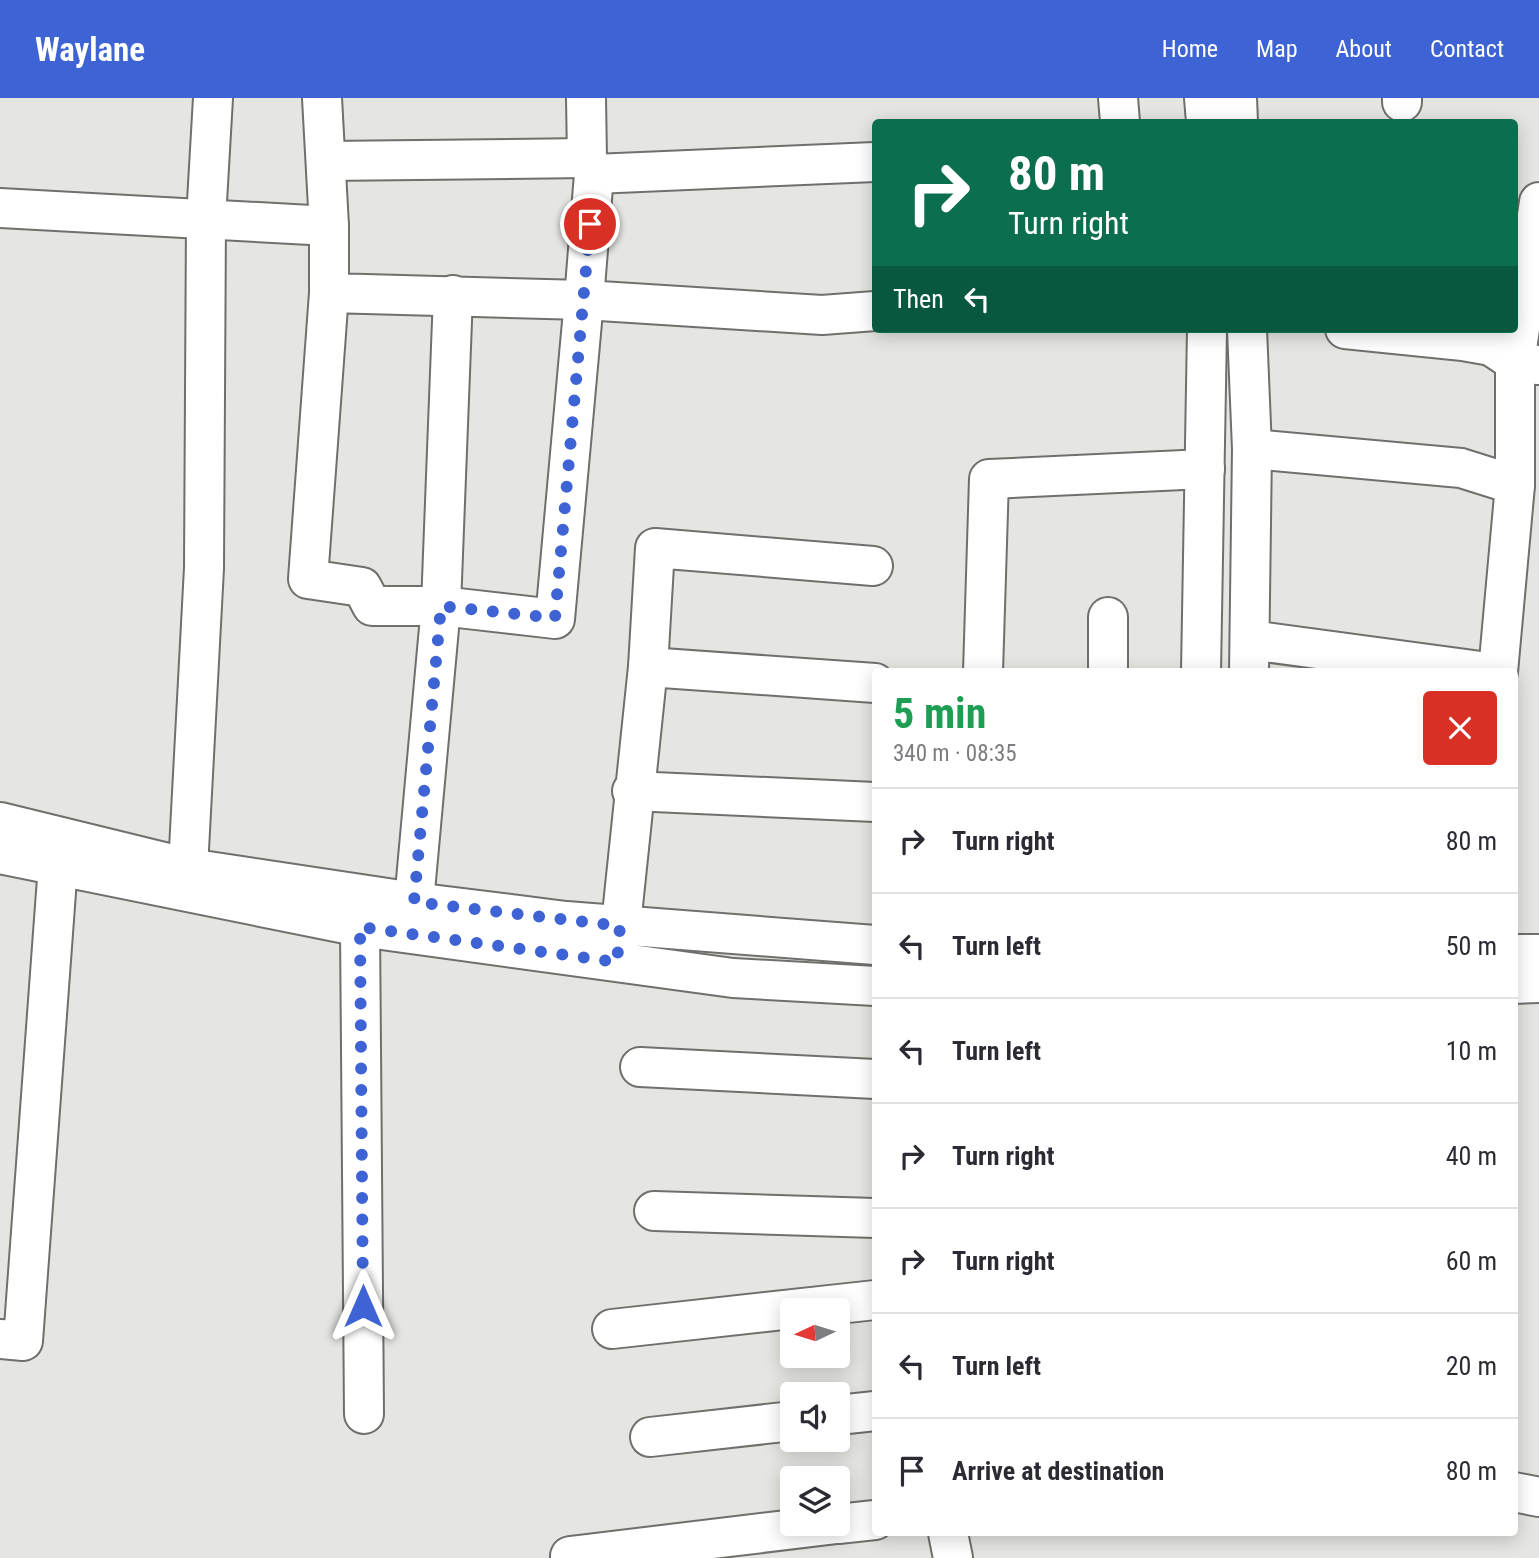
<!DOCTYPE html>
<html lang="en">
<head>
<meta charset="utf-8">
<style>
	:root { --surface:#fff; --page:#f7f7f7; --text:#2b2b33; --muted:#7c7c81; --line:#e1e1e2; --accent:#3d63d5 }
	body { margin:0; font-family:"Roboto Condensed",sans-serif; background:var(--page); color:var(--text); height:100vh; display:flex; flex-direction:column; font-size:26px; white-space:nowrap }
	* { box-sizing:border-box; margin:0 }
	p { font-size:23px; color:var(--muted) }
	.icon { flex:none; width:38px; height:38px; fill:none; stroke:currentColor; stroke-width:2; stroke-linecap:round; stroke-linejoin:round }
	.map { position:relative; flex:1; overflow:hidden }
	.sheet { position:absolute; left:872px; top:570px; width:646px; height:868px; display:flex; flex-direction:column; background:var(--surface); border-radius:7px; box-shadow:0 4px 18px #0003 }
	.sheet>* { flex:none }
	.guide { position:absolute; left:872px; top:21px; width:646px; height:214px; border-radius:7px; box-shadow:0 4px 18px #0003; background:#0b6e4f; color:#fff; overflow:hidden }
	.needle { width:46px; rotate:266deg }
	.fabs { position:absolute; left:780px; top:1200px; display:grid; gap:14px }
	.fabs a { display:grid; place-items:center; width:70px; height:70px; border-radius:7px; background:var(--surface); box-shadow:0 4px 18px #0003; font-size:35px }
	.pin { position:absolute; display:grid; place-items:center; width:60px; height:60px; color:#fff; margin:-30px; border:4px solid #fff; border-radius:50%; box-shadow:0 2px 7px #0007 }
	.me { position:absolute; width:77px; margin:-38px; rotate:0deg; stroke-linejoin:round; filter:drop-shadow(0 0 5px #0008) }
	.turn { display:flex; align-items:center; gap:24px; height:147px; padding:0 21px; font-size:32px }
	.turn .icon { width:91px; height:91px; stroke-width:2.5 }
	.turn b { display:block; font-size:49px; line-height:60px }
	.then { display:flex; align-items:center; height:66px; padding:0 21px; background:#0003; gap:14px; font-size:26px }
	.round { display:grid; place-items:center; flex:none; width:74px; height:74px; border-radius:7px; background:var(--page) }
	.overview { display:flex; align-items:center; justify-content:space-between; height:119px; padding:0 21px }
	h1 { font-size:42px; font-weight:700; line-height:52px; color:#1e9e55 }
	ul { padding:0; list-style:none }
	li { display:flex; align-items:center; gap:21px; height:105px; padding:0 21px; border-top:2px solid var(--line) }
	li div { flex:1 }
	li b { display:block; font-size:26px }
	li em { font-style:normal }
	header { display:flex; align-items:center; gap:42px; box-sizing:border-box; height:98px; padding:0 35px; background:var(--accent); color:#fff }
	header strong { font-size:33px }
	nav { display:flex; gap:38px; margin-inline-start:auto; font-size:24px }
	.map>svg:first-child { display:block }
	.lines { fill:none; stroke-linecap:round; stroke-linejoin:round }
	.minor-casing { stroke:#6f6f6c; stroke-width:42 }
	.minor { stroke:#fff; stroke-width:38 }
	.route { stroke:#3d63d5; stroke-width:12; stroke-dasharray:0 21.6 }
</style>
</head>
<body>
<header>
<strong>Waylane</strong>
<nav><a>Home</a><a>Map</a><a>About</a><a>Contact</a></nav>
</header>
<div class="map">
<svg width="1539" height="1460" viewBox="0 0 1539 1460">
	<rect width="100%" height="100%" fill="#e5e5e2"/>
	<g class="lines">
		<g class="minor-casing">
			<g id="minor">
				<path d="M322,0l7,128v67l-21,286 54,8 10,19h69l114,13 29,-319 -255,-7"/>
				<path d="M586,0l1,60 7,16 -10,126 238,15 53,-4"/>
				<path d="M1118,0l2,24"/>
				<path d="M1204,0l2,24"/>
				<path d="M1237,0l1,24"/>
				<path d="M1402,0v4"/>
				<path d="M326,63l261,-3"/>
				<path d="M594,76l281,-12"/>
				<path d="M0,110l329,18"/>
				<path d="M1247,231l5,120 -3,223"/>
				<path d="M1345,231l118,12 28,5 24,16 22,3"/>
				<path d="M1252,351l209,19 54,17"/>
				<path d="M1108,519v55"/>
				<path d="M1250,542l238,32"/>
				<path d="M648,569l227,16"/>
				<path d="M983,574l6,-193 216,-10"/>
				<path d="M1201,574l6,-343"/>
				<path d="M1498,574l17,-187v-123l24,-160"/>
				<path d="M632,693l243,11"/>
				<path d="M0,724l188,46 226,34 152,19 309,24"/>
				<path d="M0,756l360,73 373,51 142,8"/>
				<path d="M188,770l16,-300 2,-349 7,-121"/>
				<path d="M414,804l27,-296 12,-311"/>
				<path d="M360,829l4,487"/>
				<path d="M618,855l30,-286 7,-119 218,18"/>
				<path d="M1514,856h25"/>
				<path d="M1514,886l25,-1"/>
				<path d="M640,969l235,12"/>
				<path d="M654,1113l221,7"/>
				<path d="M612,1231l263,-29"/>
				<path d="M0,1241l23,2 35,-476"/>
				<path d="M838,1317l37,-4"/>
				<path d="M650,1339l143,-16"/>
				<path d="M1514,1394l25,5"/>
				<path d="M838,1426l37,-4"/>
				<path d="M948,1435l5,25"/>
				<path d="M570,1458l267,-32"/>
			</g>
		</g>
		<use href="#minor" class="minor"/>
	</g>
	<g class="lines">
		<path class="route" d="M363,1208l-3,-379 257,35 3,-36 -206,-24 27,-296 114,12 35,-394"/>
	</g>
</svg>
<div class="fabs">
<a><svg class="needle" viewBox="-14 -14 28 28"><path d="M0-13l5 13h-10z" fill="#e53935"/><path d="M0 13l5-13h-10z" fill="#7c7c81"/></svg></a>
<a><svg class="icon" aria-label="sound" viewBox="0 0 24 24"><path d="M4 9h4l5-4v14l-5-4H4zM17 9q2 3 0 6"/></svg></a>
<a><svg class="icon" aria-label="layers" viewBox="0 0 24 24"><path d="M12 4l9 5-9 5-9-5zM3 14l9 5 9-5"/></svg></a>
</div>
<div class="pin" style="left:590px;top:126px;background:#d93025"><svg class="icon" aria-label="arrive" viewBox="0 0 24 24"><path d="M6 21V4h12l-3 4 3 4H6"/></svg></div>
<svg class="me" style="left:363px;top:1208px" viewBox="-20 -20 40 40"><path d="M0-17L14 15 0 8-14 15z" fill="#3d63d5" stroke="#fff" stroke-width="4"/></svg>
<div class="guide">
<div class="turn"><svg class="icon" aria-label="right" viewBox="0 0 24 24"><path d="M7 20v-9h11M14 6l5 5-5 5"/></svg><div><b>80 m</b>Turn right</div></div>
<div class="then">Then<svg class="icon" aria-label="left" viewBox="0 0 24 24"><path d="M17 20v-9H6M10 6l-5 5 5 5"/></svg></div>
</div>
<section class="sheet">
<div class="overview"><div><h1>5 min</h1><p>340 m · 08:35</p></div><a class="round" style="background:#d93025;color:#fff"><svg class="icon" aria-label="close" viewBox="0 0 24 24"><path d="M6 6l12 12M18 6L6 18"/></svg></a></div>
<ul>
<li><svg class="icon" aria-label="right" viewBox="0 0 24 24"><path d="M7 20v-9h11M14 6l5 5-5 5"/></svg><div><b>Turn right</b></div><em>80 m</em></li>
<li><svg class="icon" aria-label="left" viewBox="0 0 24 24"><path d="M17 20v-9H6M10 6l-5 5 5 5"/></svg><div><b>Turn left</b></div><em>50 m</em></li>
<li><svg class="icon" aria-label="left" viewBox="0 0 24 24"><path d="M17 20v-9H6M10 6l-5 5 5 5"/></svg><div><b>Turn left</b></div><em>10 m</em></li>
<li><svg class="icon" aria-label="right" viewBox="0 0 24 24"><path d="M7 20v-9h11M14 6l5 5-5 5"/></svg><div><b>Turn right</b></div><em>40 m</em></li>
<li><svg class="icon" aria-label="right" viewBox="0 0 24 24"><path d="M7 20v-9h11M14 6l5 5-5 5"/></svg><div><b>Turn right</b></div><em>60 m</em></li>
<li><svg class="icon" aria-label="left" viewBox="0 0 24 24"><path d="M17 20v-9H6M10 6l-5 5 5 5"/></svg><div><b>Turn left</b></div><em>20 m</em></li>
<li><svg class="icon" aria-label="arrive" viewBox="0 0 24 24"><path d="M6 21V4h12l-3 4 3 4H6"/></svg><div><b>Arrive at destination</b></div><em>80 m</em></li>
</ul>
</section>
</div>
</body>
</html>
